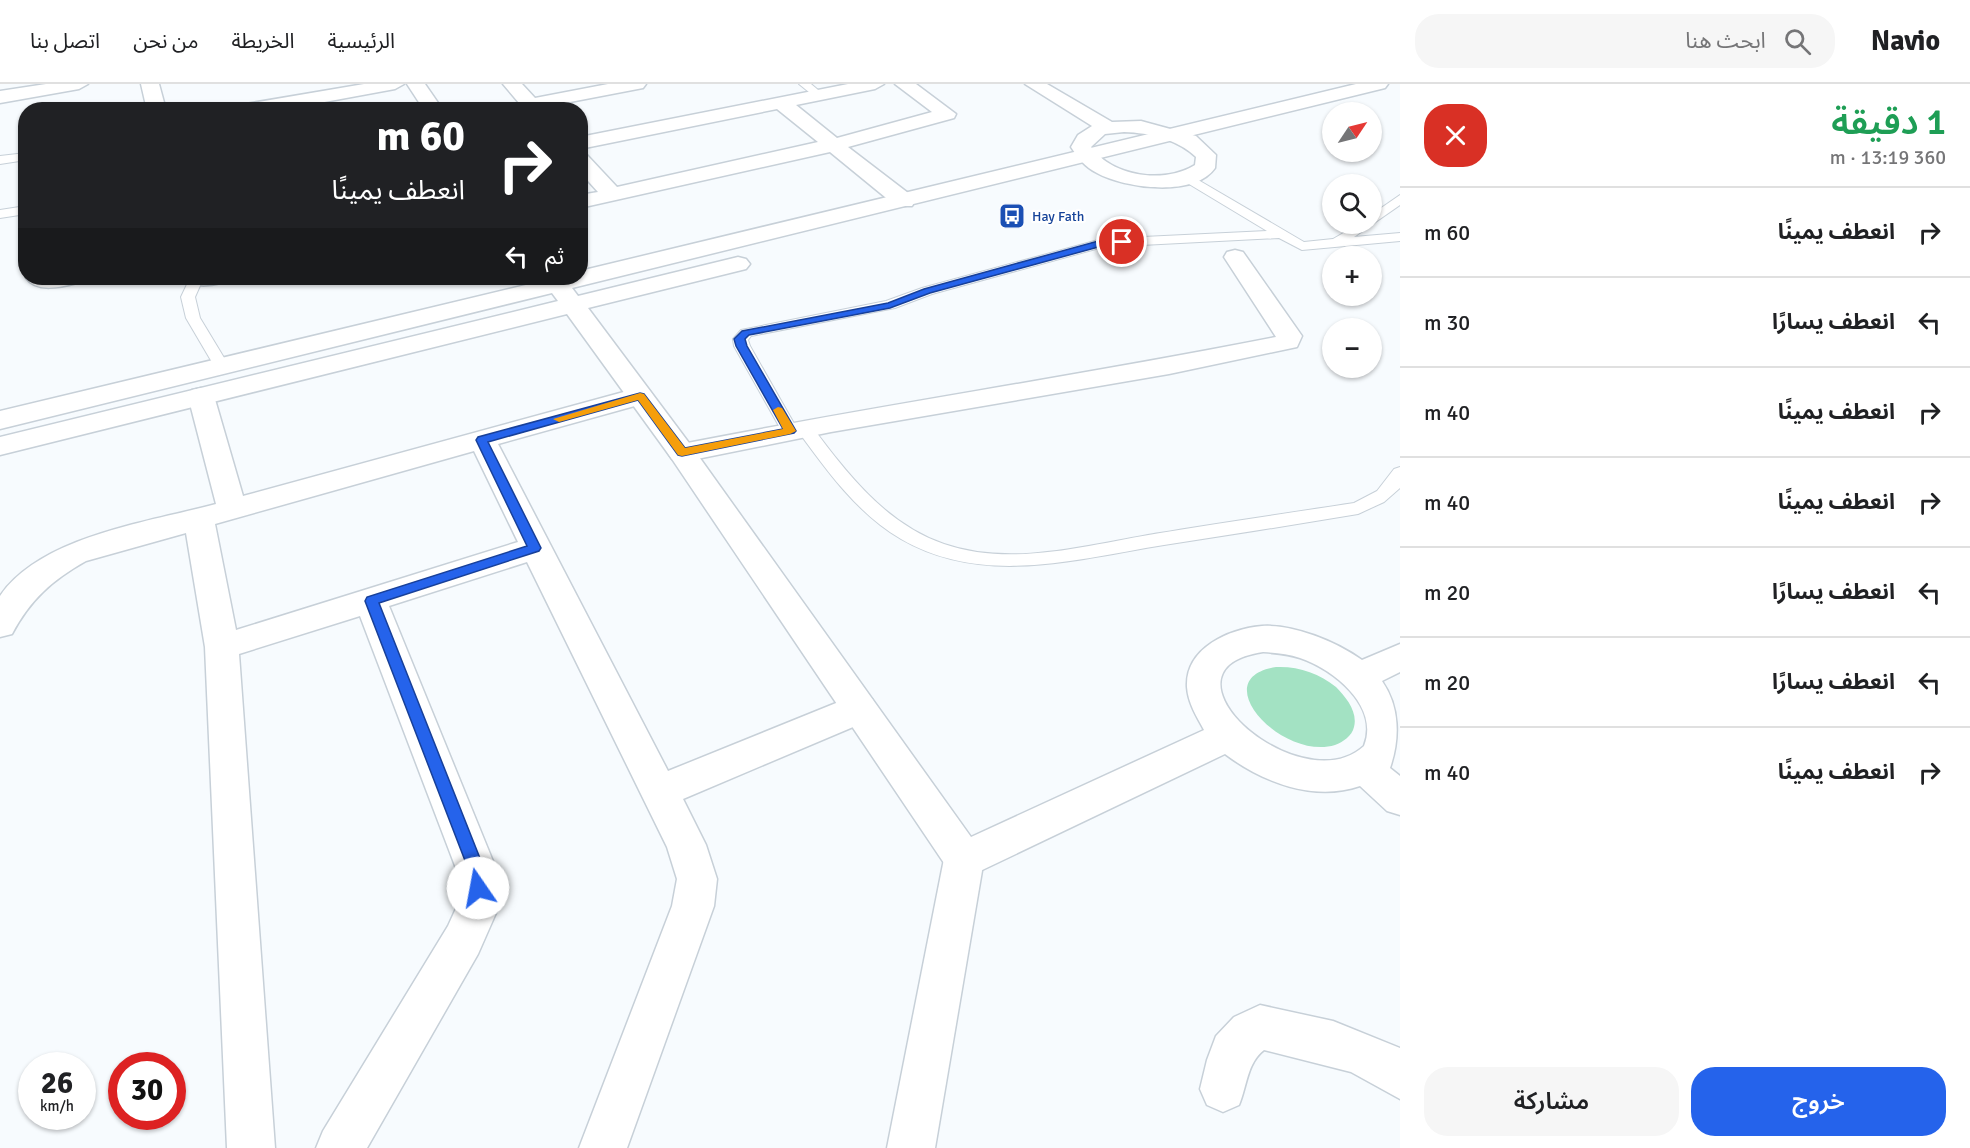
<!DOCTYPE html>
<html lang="ar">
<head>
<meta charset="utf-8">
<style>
	:root { --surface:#fff; --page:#f6f6f6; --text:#202124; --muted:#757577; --line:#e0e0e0; --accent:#2563eb }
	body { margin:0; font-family:Signika,"Noto Sans Arabic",sans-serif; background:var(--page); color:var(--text); direction:rtl; height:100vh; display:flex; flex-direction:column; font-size:22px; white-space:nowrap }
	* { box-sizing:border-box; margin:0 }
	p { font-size:20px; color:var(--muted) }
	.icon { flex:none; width:33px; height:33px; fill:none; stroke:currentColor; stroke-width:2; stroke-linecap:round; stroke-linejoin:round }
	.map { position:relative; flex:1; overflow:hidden; direction:ltr }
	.details { display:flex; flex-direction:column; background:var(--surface); width:570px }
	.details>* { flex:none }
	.top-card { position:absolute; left:18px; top:18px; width:570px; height:183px; border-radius:24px; box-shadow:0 2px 4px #0004; direction:rtl; background:#202124; color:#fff; overflow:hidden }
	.needle { width:39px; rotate:55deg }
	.tools { position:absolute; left:1322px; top:18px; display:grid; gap:12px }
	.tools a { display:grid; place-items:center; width:60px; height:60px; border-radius:50%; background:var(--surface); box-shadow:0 2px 4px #0004; font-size:30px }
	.speed { position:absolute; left:18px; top:968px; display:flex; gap:12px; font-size:30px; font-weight:700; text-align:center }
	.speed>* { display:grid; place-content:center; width:78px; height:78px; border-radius:50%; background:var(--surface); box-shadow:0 2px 4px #0004; line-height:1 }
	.speed small { font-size:15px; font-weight:400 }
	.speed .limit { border:9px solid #d22; background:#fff; color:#111 }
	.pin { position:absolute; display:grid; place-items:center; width:51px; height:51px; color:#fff; margin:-26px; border:3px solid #fff; border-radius:50%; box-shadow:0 2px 6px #0007 }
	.me { position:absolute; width:66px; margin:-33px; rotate:348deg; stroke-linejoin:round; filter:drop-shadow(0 0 4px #0008) }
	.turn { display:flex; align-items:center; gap:21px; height:126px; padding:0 24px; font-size:27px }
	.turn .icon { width:78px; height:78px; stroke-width:2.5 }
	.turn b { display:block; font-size:42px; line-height:51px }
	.then { display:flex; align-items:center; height:57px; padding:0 24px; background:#0003; gap:12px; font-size:22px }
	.round { display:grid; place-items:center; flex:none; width:63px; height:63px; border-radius:24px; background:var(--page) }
	.headline { display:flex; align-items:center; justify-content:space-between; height:102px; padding:0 24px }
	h1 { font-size:36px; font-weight:600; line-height:45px; color:#1e9e55 }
	.action { display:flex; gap:12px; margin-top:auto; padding:12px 24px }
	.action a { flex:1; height:69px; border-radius:24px; background:var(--accent); color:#fff; font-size:24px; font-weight:600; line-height:69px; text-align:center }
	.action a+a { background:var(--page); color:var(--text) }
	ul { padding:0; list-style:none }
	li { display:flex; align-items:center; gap:18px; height:90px; padding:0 24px; border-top:2px solid var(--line) }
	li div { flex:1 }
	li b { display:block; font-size:22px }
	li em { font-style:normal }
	header { display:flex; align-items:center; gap:36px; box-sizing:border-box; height:84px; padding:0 30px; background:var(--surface); border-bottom:2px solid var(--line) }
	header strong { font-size:28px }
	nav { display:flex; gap:33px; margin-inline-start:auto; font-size:21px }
	.search { width:420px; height:54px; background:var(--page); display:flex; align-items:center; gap:15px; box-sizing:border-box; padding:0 21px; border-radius:24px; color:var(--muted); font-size:22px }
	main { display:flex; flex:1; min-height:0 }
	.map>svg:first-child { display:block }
	.green { fill:#a3e2c3 }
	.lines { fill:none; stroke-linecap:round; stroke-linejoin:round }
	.lane-casing { stroke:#c7d0d8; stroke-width:2 }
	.street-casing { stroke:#c7d0d8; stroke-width:3 }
	.secondary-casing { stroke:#c7d0d8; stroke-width:3 }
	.lane { fill:#fff; fill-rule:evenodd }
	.street { fill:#fff; fill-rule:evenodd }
	.secondary { fill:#fff; fill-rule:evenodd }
	.route { fill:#2563eb; stroke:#184099; stroke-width:1.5 }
	.slow { fill:#f59e0b }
	.labels { text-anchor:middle; stroke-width:4.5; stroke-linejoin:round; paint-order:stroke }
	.far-transit-label { font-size:14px; fill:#164399; stroke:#fff; text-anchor:start }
</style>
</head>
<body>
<header>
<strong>Navio</strong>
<div class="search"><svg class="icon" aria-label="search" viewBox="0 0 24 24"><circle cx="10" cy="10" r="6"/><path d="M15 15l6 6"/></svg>ابحث هنا</div>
<nav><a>الرئيسية</a><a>الخريطة</a><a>من نحن</a><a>اتصل بنا</a></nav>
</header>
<main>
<section class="details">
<div class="headline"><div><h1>1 دقيقة</h1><p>360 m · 13:19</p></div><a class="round" style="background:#d93025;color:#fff"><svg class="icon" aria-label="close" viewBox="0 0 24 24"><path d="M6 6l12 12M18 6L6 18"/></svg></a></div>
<ul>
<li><svg class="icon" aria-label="right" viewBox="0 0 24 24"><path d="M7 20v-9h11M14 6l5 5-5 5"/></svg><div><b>انعطف يمينًا</b></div><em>60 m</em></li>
<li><svg class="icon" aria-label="left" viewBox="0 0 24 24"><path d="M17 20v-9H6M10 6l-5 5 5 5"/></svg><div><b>انعطف يسارًا</b></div><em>30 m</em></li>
<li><svg class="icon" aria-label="right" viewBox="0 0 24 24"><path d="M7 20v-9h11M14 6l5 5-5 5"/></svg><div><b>انعطف يمينًا</b></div><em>40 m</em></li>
<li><svg class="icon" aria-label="right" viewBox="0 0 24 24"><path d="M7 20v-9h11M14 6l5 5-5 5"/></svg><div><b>انعطف يمينًا</b></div><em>40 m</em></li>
<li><svg class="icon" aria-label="left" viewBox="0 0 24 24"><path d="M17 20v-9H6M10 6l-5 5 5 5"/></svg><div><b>انعطف يسارًا</b></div><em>20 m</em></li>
<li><svg class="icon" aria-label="left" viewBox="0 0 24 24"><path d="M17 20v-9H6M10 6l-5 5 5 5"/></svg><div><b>انعطف يسارًا</b></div><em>20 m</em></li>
<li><svg class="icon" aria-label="right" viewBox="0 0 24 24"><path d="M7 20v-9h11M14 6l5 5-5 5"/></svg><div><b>انعطف يمينًا</b></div><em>40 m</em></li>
</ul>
<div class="action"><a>خروج</a><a>مشاركة</a></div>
</section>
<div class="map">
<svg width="1400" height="1064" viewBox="0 0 1400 1064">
	<rect width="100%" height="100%" fill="#f7fbfe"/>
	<path class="green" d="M1276,583c22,-1 43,6 60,20 10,10 22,25 18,40 -2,9 -11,15 -19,18 -53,16 -131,-67 -59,-78z"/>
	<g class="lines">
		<g class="lane-casing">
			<g id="lane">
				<path d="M799,0h12l13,11 -9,2z"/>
				<path d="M26,69v7l-26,4v-8z"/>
				<path d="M1188,90l116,68 29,-3 26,-15h12v-9l29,-20v10l-46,32 46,-4v8l-98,9 -23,-12 -176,9 -171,47 -37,14 -144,28 -3,4 2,6 46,81 8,-4 6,1c36,48 75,100 134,120 69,24 147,0 216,-11 65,-11 130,-20 194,-30l23,-12 17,-22 6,-2v21l-16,14 -26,12c-65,11 -129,21 -194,31 -88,14 -180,42 -263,-6 -43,-25 -74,-68 -103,-108l-8,5 -6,-1 -50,-89 -1,-7 8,-9 145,-29 36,-13 180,-49 165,-8 -83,-50 -2,-3z"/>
				<path d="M26,122v8l-26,4v-8z"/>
				<path d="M190,194l13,1 -8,18 5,21 29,48 -3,3h-10l-30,-51 -5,-21z"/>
			</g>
		</g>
		<g class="street-casing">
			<g id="street">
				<path d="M46,0h42l-9,5 -79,14v-12z"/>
				<path d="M141,0h18l7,26h-19z"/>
				<path d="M364,0h40l-9,5 -114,21h-44l9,-6z"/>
				<path d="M407,0h18l18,26h-19z"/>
				<path d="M503,0h19l13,14 73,-14h38l-3,4 -99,19 1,3h-20z"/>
				<path d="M848,0h36l-9,5 -79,16 41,33 95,-26 -37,-28h21l40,30 -2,4 -106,29 64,49 3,5 -3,5h-16l-66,-54 -250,56v-13l18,-3 -18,-20v-19l7,2 30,32 201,-45 -41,-33 -197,40v-12z"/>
				<path d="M1025,0h22l65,38 29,-1 55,15 20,19 -1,13c-21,30 -91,20 -118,5 -12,-6 -19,-15 -26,-26l7,-12 14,-9zM1124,48c26,1 53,7 72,25l-1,8c-31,19 -82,12 -104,-18l14,-13z"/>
				<path d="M1235,166l8,2 59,84 -5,11 -128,27 -338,58 -149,30 -10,-3 -4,-6 4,-6 10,-3c198,-39 397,-68 594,-107l-52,-80 3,-5z"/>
				<path d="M26,194h55l-4,5c-15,4 -41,10 -51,-5z"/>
				<path d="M182,194h43l-4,5c-11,3 -24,3 -35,0z"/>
				<path d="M201,304l9,2 4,6 29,100 388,-106 9,-2 9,2 4,6 -4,6 -151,42 170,327 178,-72 13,-4 13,4 5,10 -5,10 -189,80 23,46 11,34 -3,27 -87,242h-48l93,-242 5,-27 -10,-32 -140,-285 -138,44 108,265 3,33 -22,50 -111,194h-51l7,-17 125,-205 10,-22 -1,-33 -97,-255 -121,38 36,494h-48l-22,-501 -19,-114 -100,28c-34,19 -56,39 -74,73l-12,3v-41c41,-60 149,-74 216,-92l-28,-108 4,-6zM474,367l44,91 -282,88 -21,-106z"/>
				<path d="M964,757l14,5 6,13 -49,289h-48l57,-289 6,-13z"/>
				<path d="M1260,921l73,16 67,27v51l-49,-27 -87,-22c-17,13 -17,36 -25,55l-16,7 -16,-7 -7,-16 7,-29 9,-24 18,-19z"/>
			</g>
		</g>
		<g class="secondary-casing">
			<path id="secondary" d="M1356,0h32l-3,4 -813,200 6,8 160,-39 8,2 4,5 -4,5 -158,39 104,139 279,390 233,-107c-7,-13 -16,-27 -17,-43 -2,-39 42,-58 75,-61 32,-2 75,16 100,34l38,-16v28l-18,9c18,26 18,58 8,87l10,8v39l-13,-4 -27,-25c-46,16 -98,-4 -135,-32l-247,118 -14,5 -14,-5 -278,-413 -105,-145 -567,141v-18l558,-136 -6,-8 -552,136v-18l555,-133h25v-7zM1263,568c12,1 25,2 37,6 33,11 80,48 64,88 -54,50 -177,-42 -135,-81 9,-8 22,-11 34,-13z"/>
		</g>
		<use href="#lane" class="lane"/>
		<use href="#street" class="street"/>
		<use href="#secondary" class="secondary"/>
	</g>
	<path class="route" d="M1122,155l5,3 -1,1 -24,3 -84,23 -88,24 -40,15 -141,27 -4,4 2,7 49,85 -2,2 -112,23 -4,-1 -40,-55 -150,42 53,106 -2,3 -160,52 106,268 1,17 -2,5 -6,2 -6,-2 -3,-22 -104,-270 2,-4 160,-51 -51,-106 2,-3 162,-44 4,1 41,54 98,-19 -47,-83 -2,-7 8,-8 146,-28 36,-14 87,-24 91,-25z"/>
	<path class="slow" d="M640,309l4,1 41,54 98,-19 -10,-19 5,-3 4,1 14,23 -6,3 -108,22 -4,-1 -40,-55 -79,22 -6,-3z"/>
	<defs>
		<g id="bus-square" transform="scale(1.35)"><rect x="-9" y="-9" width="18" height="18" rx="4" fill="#1a4fb4" stroke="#fff"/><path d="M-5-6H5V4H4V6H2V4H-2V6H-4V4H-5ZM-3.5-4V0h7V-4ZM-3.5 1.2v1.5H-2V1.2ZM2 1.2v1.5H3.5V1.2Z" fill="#fff"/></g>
	</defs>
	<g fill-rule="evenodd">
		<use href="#bus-square" x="1012" y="132"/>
	</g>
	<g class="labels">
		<g class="far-transit-label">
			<text x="1032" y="137">Hay Fath</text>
		</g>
	</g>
</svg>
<div class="tools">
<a><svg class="needle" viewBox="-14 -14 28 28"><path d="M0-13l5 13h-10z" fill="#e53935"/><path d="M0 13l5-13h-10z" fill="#757577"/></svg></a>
<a><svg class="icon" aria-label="search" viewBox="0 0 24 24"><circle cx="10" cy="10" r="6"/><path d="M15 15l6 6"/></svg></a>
<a>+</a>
<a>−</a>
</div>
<div class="speed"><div>26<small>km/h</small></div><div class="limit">30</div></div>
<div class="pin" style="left:1122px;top:158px;background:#d93025"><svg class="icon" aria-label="arrive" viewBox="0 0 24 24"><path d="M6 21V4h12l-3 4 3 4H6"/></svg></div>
<svg class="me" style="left:478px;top:804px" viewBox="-20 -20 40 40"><circle r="19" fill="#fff"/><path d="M0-13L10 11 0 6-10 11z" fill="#2563eb"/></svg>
<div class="top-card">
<div class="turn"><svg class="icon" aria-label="right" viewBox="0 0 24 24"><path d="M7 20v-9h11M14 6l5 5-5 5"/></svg><div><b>60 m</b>انعطف يمينًا</div></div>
<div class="then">ثم<svg class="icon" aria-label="left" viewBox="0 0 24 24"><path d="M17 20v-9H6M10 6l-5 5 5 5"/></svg></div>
</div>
</div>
</main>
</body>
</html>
